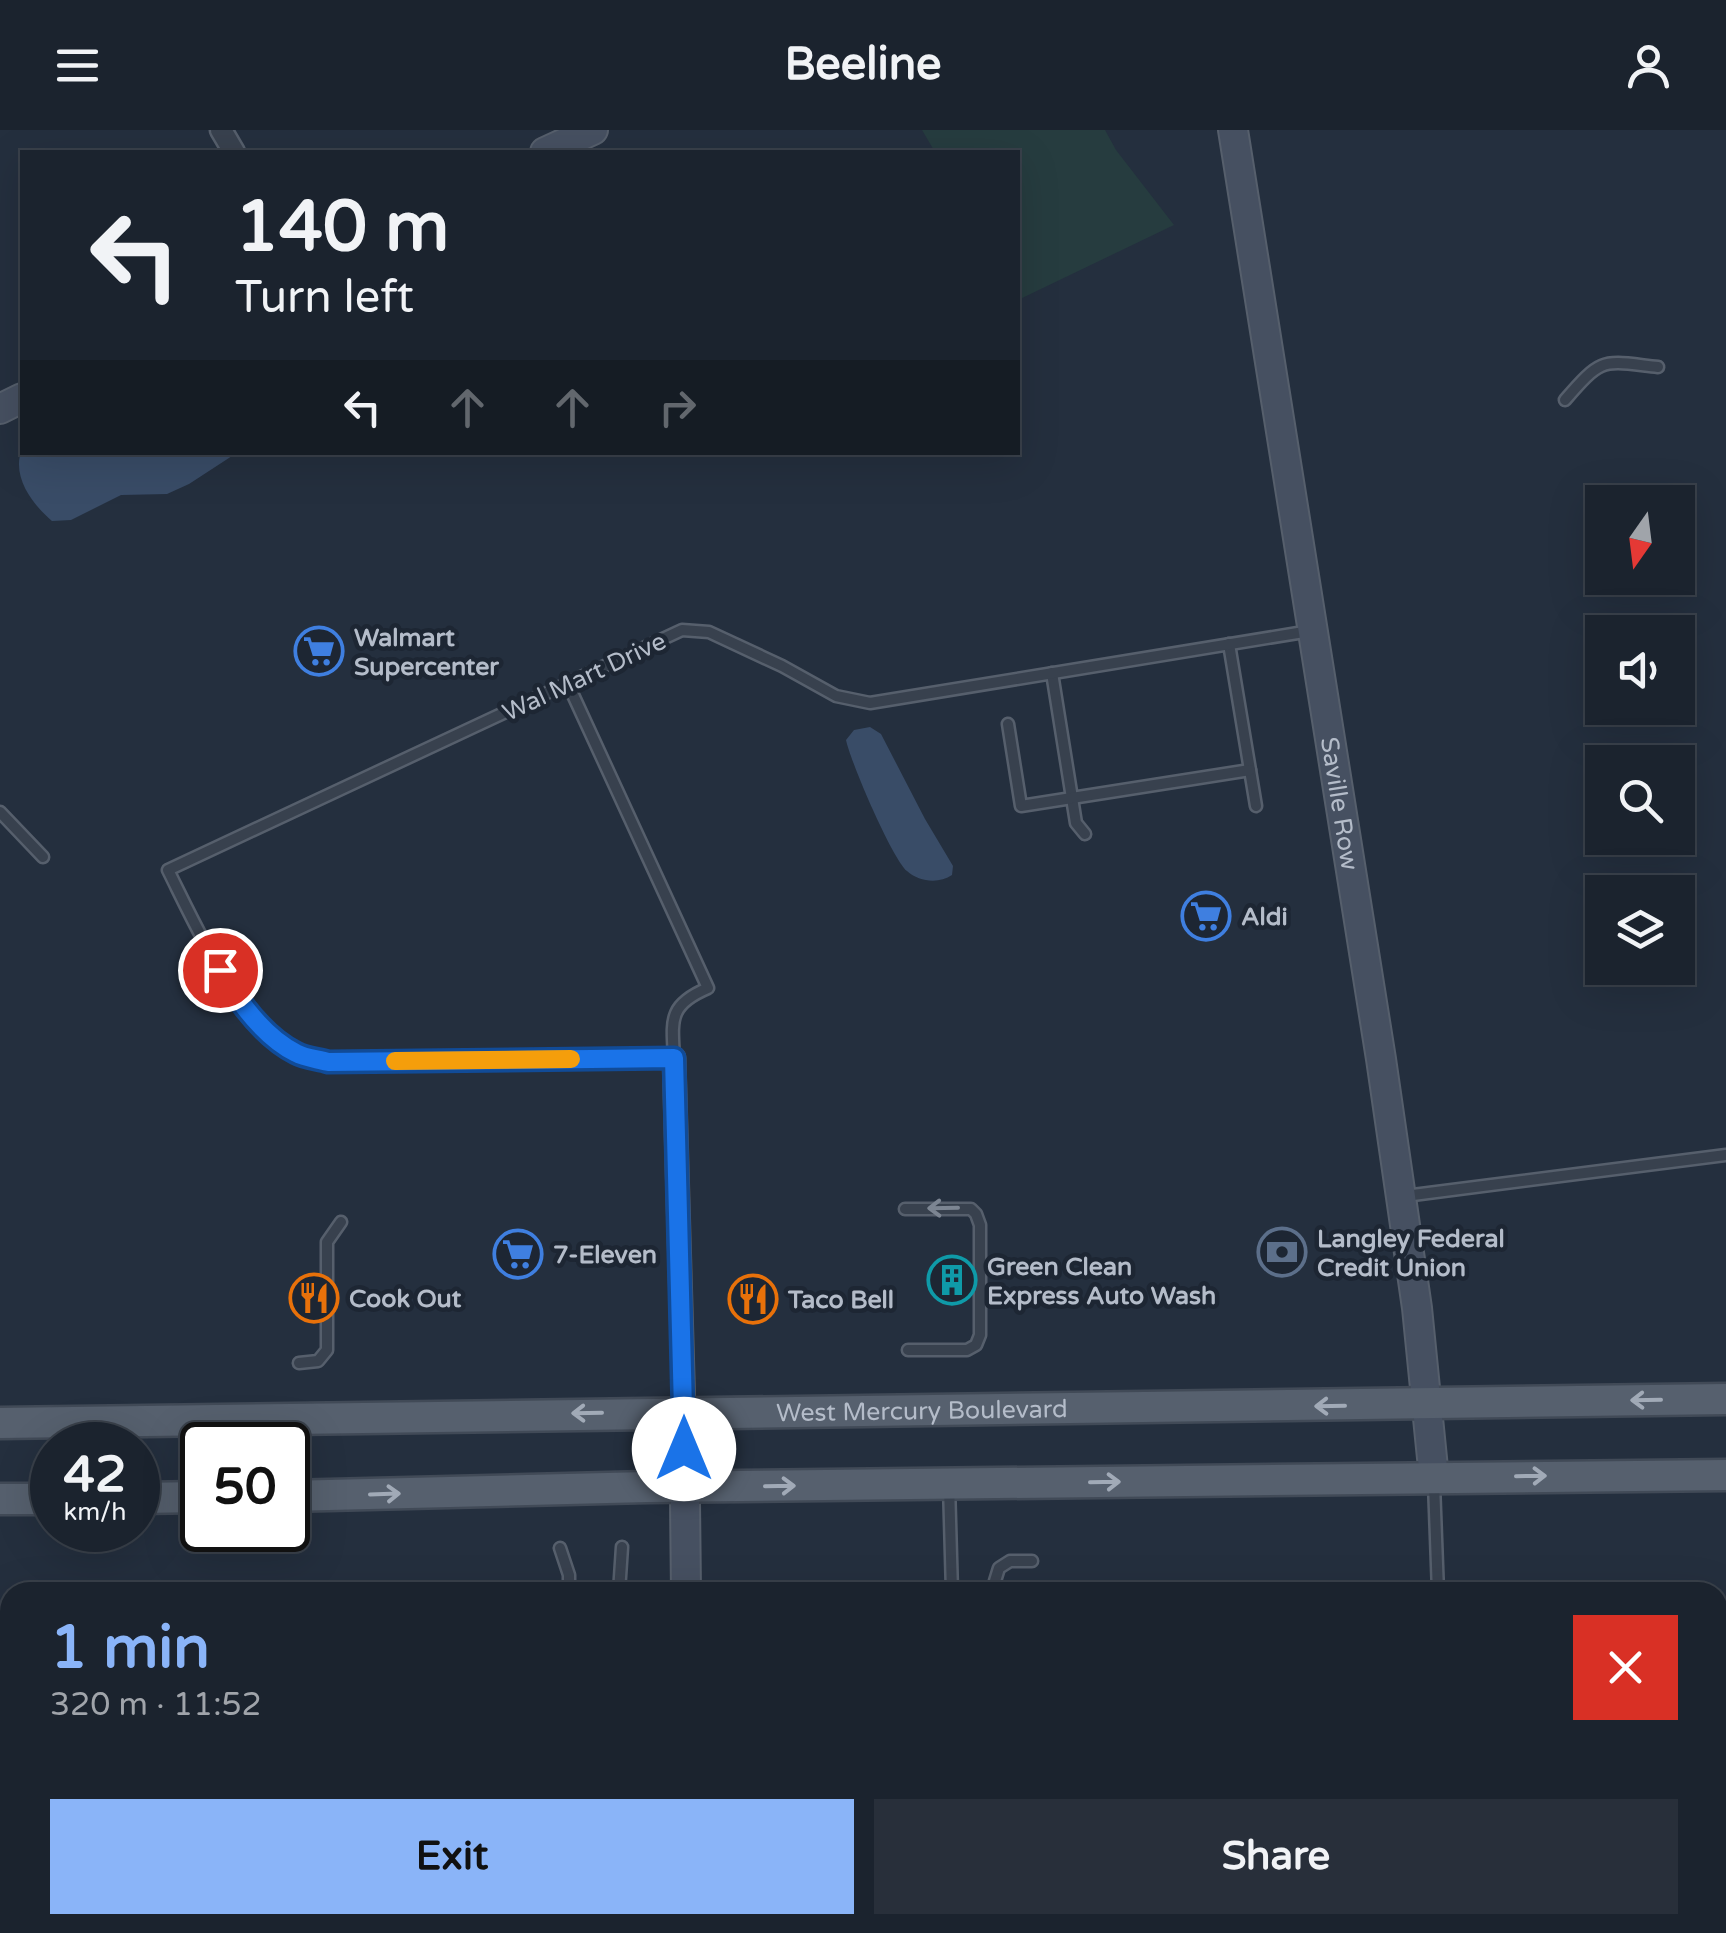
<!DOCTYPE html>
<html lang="en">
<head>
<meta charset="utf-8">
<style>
	:root { --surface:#1b232e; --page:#282f3a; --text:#f1f3f6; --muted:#a0a4aa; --line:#39404a; --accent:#8ab4f8 }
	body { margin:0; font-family:"Varela Round",sans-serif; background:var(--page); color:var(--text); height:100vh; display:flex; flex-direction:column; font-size:38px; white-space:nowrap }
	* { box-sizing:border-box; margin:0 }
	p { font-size:32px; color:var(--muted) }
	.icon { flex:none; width:55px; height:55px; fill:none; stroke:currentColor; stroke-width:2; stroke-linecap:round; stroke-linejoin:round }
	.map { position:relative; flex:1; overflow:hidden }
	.panel { position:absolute; left:0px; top:1452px; width:1728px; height:352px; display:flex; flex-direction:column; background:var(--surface); border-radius:30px 30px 0 0; box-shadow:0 10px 40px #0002,0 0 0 2px var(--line) }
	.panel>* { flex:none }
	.top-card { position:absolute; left:20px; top:20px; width:1000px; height:305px; border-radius:0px; box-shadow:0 10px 40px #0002,0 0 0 2px var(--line); background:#1b232e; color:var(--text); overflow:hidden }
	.needle { width:65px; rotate:194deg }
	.tools { position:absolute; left:1585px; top:355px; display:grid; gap:20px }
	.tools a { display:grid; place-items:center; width:110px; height:110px; border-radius:0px; background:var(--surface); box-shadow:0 10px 40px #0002,0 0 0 2px var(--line); font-size:50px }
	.speed { position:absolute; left:30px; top:1292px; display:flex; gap:20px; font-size:50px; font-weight:700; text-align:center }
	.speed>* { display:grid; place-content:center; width:130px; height:130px; border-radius:50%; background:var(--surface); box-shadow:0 10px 40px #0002,0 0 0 2px var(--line); line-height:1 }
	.speed small { font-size:25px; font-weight:400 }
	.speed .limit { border:5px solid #111; border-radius:15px; background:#fff; color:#111 }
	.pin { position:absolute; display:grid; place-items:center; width:85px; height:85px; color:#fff; margin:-42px; border:5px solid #fff; border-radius:50%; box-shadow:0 2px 10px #0007 }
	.me { position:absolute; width:110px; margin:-55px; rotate:0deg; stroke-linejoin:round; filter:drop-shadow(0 0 8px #0008) }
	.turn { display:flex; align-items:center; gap:35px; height:210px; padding:0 50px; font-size:45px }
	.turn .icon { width:130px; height:130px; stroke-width:2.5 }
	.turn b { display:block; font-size:70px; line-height:85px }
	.lanes { display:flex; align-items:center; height:95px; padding:0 50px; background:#0003; justify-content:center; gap:50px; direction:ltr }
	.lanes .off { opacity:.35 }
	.round { display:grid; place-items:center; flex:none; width:105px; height:105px; border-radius:0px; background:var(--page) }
	.overview { display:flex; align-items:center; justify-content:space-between; height:170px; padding:0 50px }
	h1 { font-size:60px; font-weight:800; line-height:75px; color:var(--accent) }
	.primary-button { display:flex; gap:20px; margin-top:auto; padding:20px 50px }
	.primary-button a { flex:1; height:115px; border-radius:0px; background:var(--accent); color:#111; font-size:40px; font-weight:800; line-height:115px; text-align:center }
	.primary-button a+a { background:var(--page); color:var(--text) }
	header { display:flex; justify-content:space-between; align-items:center; height:130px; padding:0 50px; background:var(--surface); font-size:45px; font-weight:800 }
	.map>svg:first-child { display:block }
	.green { fill:#263c3f }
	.water { fill:#394c67 }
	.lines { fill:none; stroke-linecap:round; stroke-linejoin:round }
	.lane-casing { stroke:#565f6c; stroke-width:15 }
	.street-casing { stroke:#565f6c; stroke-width:25 }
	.secondary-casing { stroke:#565f6c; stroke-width:32 }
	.primary-casing { stroke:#414a57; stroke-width:35 }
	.lane { stroke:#38414e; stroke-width:10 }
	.street { stroke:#38414e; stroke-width:20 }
	.secondary { stroke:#465061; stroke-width:28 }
	.primary { stroke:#56606e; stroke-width:30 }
	.oneway { stroke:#7c8592 }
	.oneway2 { stroke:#a1aab7 }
	.route-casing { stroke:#114b97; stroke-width:25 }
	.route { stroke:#1a73e8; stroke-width:18 }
	.slow { stroke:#f59e0b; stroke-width:18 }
	.labels { text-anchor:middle; stroke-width:9; stroke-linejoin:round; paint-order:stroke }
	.poi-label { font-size:25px; font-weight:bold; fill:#b4bcc9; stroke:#1d2633; text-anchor:start }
	.street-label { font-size:25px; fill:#b4bcc9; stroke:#1d2633 }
</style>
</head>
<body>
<header><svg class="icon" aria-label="menu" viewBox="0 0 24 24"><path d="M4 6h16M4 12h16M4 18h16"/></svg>Beeline<svg class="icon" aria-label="person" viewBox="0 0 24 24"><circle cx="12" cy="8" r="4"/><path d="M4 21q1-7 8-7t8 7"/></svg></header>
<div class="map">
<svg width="1726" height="1803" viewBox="0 0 1726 1803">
	<rect width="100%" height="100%" fill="#242f3e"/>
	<path class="green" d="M922,0h183l11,20 58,75 -156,75v-148h-83z"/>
	<g class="water">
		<path d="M22,319v3l229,1 -19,3 -43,28 -22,10 -46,1 -50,25 -19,1c-20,-17 -41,-45 -30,-72z"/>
		<path d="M870,597l11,7 44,85 28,47 -1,9c-13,9 -33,7 -45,-4 -15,-13 -56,-108 -61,-131l8,-10z"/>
	</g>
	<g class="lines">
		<g class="lane-casing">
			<g id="lane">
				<path d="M1565,270c38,-44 37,-39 93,-33"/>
				<path d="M1229,514l27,162"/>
				<path d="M1052,543l24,150 9,11"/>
				<path d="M568,554l140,304c-40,17 -36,32 -34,70l-347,4c-9,-2 -21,-4 -30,-8 -58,-29 -101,-128 -129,-184l312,-146 202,-94 27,2 73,34 54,30 34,7 440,-72"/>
				<path d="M1008,594l13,82 229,-36"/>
				<path d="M0,682l43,45"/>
				<path d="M1405,1066l321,-41"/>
				<path d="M905,1079h66l5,5 4,11v110l-4,10 -9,5h-59"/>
				<path d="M299,1233l19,-2 9,-11v-108l14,-20"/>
				<path d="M1434,1354l4,108"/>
				<path d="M949,1355l3,107"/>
				<path d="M560,1418l9,27v17"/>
				<path d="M619,1462l3,-45"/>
				<path d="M995,1462v-11l4,-13 11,-7h22"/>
				<path d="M1718,1510h8"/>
				<path d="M1443,1795l1,8"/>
			</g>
		</g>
		<g class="street-casing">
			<g id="street">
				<path d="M221,0l13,22"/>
				<path d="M674,928l10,354"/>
			</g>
		</g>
		<g class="secondary-casing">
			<g id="secondary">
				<path id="s1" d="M1233,0l148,929 36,249 17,170"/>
				<path d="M545,22l48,-22"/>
				<path d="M0,279l22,-11"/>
				<path d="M684,1282l2,180"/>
				<path d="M690,1795v8"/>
			</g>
		</g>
		<g class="primary-casing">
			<g id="primary">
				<path id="s2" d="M0,1293l1726,-24"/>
				<path d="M288,1366l359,-9 1079,-12"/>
				<path d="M138,1368l64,-1"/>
				<path d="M0,1369h52"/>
			</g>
		</g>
		<use href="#lane" class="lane"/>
		<use href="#street" class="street"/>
		<use href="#secondary" class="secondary"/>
		<use href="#primary" class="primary"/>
	</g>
	<defs><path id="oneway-shaft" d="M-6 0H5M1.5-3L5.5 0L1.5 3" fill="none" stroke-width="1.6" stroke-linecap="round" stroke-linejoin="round" transform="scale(2.5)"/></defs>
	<use class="oneway" href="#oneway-shaft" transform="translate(943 1078) rotate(179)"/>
	<g class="oneway2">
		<use href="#oneway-shaft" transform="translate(1646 1270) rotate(179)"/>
		<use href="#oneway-shaft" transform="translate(1330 1276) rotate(179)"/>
		<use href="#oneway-shaft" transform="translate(587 1283) rotate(179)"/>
		<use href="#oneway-shaft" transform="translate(1531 1346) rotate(-1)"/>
		<use href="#oneway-shaft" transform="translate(1105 1352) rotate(-1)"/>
		<use href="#oneway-shaft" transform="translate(780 1356) rotate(-1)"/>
		<use href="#oneway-shaft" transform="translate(385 1364) rotate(-2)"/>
	</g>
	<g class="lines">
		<g class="route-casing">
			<path id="route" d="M220,840c18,31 44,67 76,83 9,5 22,6 32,9l346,-4 10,391"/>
		</g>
		<use href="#route" class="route"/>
		<path class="slow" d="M395,931l176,-2"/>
	</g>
	<defs>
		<g id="supermarket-ring" transform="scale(2.5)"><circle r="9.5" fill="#1d2633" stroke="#3f7fe0" stroke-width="1.5"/><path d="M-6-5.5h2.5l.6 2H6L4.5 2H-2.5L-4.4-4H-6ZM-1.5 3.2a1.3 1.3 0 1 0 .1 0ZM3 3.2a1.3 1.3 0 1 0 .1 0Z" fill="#3f7fe0"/></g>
		<g id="bank-ring" transform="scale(2.5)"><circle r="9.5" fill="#1d2633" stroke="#5c6f8a" stroke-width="1.5"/><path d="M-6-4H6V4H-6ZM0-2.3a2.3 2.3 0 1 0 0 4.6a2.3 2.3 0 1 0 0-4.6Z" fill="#5c6f8a"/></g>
		<g id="building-ring" transform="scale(2.5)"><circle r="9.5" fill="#1d2633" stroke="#0f9aa8" stroke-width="1.5"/><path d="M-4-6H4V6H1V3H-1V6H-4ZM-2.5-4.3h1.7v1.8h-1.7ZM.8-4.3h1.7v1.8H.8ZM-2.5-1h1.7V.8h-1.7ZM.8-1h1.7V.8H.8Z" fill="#0f9aa8"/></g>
		<g id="restaurant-ring" transform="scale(2.5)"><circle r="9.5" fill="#1d2633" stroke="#e8710a" stroke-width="1.5"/><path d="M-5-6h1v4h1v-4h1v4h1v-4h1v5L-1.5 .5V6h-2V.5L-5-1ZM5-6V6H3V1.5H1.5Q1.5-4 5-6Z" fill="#e8710a"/></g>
	</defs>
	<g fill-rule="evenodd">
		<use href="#supermarket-ring" x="319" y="521"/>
		<use href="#supermarket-ring" x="1206" y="786"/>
		<use href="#bank-ring" x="1282" y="1122"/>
		<use href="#supermarket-ring" x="518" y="1124"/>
		<use href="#building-ring" x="952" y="1150"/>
		<use href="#restaurant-ring" x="314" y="1168"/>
		<use href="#restaurant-ring" x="753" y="1169"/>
	</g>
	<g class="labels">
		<g class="poi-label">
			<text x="354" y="516">Walmart<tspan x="354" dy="29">Supercenter</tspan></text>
			<text x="1241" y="795">Aldi</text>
			<text x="1317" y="1117">Langley Federal<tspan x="1317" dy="29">Credit Union</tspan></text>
			<text x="553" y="1133">7-Eleven</text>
			<text x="987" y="1145">Green Clean<tspan x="987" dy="29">Express Auto Wash</tspan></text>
			<text x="349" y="1177">Cook Out</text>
			<text x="788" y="1178">Taco Bell</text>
		</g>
		<g class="street-label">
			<text transform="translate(584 546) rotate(-25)" y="9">Wal Mart Drive</text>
			<text dy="9" stroke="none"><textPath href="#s1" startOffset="682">Saville Row</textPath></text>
			<text dy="9" stroke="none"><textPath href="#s2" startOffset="922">West Mercury Boulevard</textPath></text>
		</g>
	</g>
</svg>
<div class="tools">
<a><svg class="needle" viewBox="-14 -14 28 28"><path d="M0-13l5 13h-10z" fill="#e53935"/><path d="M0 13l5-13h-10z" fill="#a0a4aa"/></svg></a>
<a><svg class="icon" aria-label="sound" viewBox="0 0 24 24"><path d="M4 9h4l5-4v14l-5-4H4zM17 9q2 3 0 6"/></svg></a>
<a><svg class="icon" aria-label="search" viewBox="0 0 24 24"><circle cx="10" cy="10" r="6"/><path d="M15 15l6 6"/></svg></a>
<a><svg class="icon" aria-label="layers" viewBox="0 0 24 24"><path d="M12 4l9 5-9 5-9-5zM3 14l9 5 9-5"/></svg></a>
</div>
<div class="speed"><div>42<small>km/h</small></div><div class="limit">50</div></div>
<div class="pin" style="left:220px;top:840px;background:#d93025"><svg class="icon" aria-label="arrive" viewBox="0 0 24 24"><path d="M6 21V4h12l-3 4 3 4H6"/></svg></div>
<svg class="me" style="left:684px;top:1319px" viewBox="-20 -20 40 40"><circle r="19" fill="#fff"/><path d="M0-13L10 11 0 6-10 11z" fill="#1a73e8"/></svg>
<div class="top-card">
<div class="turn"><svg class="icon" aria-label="left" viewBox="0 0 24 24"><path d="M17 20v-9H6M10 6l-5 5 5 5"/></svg><div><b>140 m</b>Turn left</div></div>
<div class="lanes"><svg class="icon" aria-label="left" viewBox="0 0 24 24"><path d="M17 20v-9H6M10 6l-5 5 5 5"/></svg><svg class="icon off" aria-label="ahead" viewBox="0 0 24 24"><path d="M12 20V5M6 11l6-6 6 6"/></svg><svg class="icon off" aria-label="ahead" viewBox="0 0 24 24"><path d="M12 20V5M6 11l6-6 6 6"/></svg><svg class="icon off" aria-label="right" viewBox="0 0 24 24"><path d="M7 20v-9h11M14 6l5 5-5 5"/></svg></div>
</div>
<section class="panel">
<div class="overview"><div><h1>1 min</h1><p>320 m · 11:52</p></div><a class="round" style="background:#d93025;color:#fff"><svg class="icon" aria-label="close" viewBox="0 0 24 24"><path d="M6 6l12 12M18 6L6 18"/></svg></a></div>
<div class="primary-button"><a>Exit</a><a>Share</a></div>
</section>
</div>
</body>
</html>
